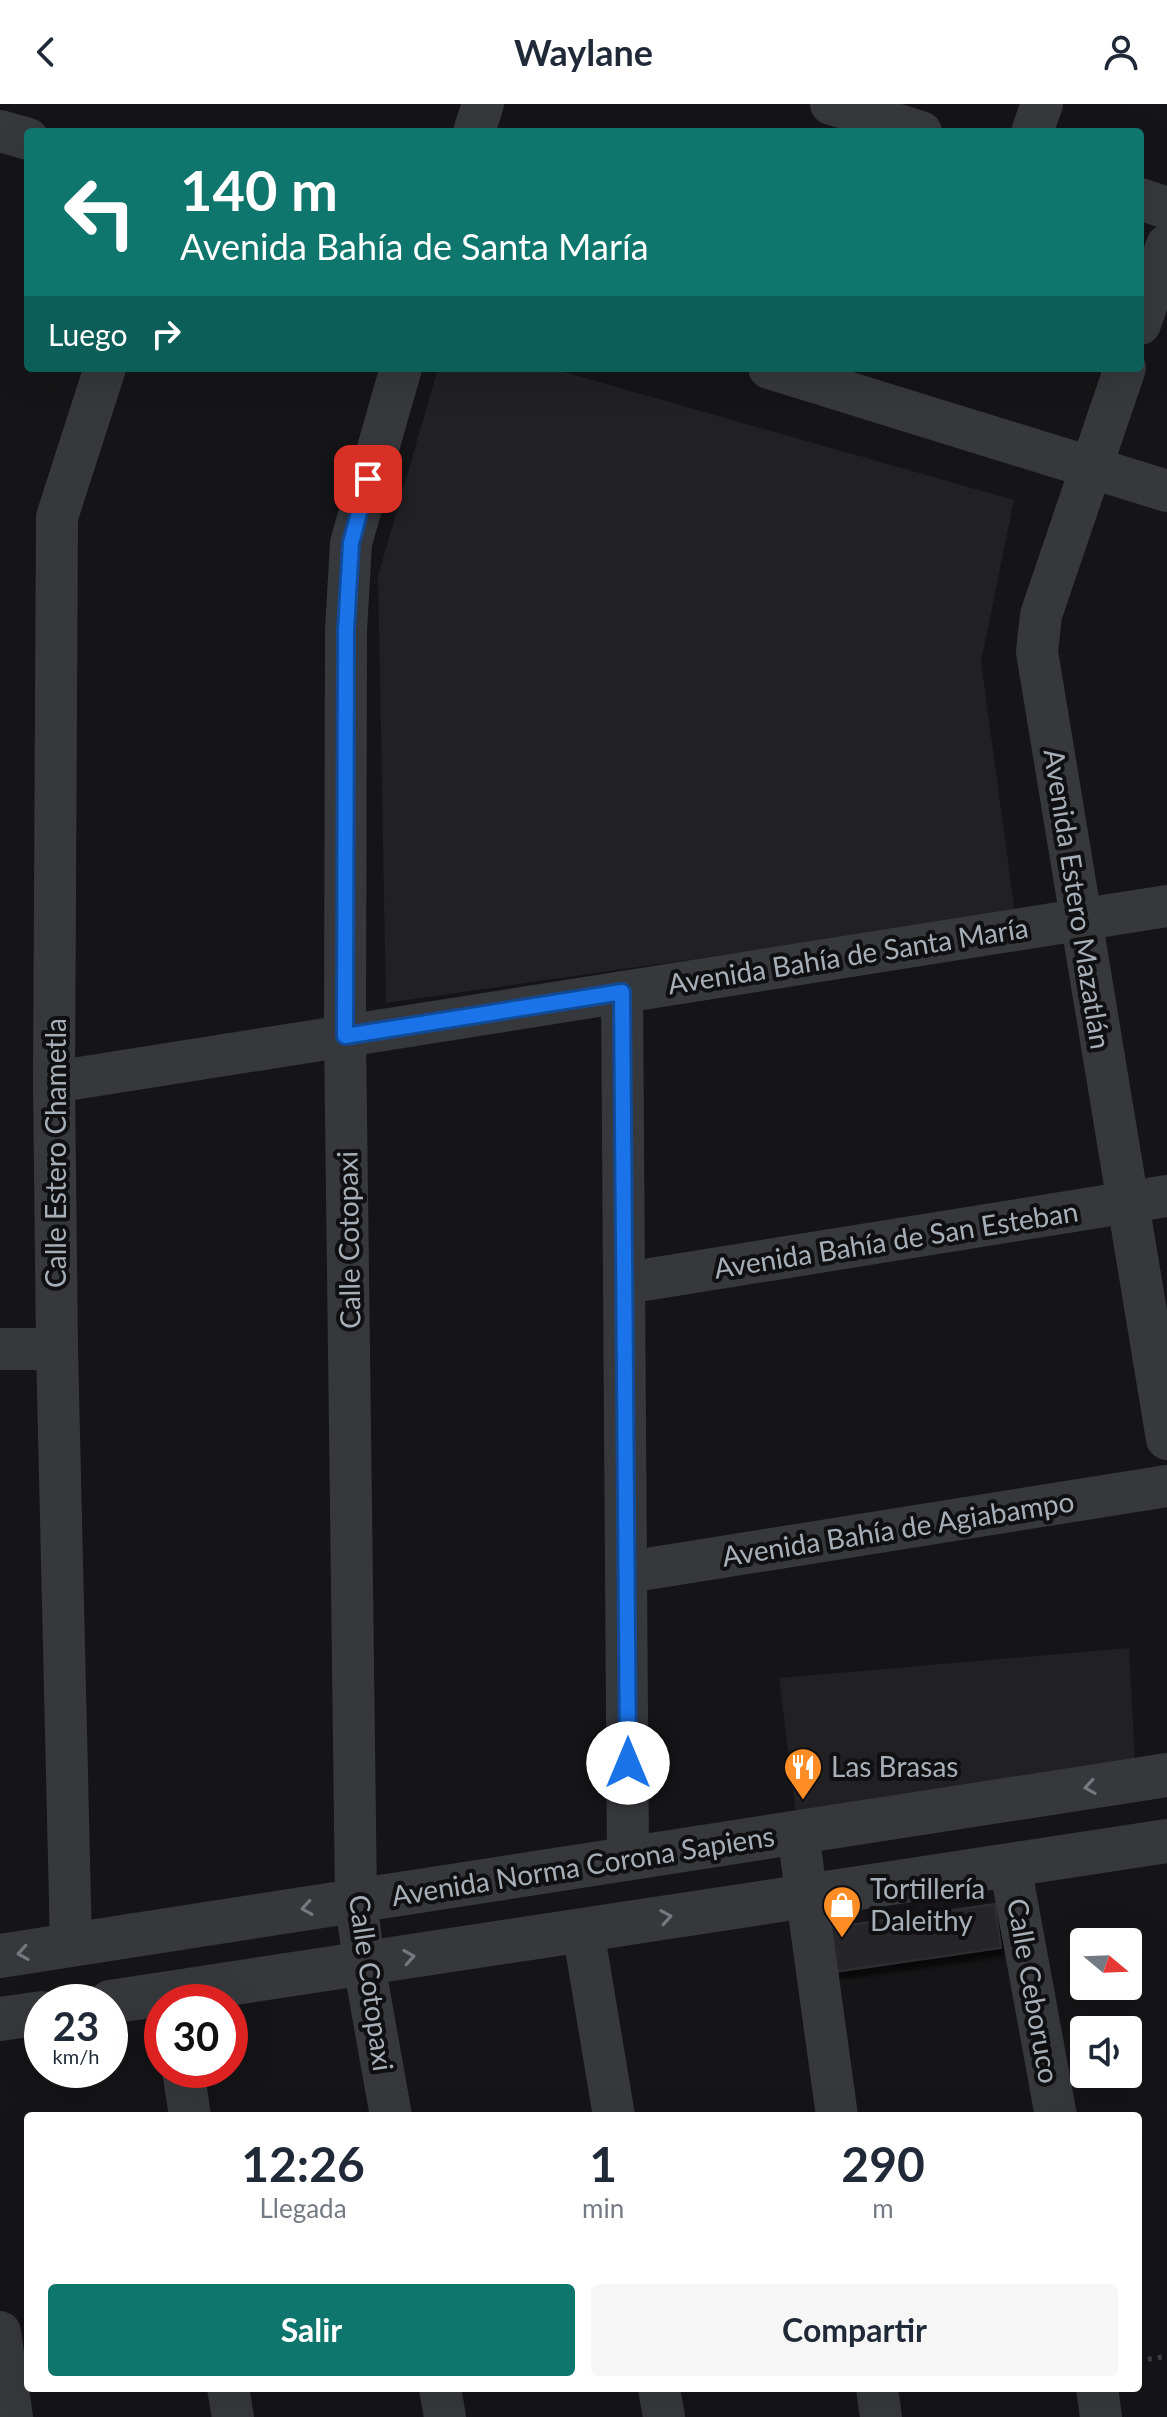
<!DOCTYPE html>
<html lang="es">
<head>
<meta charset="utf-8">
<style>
	:root { --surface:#fff; --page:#f6f6f7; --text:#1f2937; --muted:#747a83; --accent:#0f766e }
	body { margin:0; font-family:Lato,sans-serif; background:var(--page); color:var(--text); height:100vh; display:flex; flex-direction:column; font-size:30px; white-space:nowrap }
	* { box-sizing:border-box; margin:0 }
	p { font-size:26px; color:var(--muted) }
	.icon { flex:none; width:44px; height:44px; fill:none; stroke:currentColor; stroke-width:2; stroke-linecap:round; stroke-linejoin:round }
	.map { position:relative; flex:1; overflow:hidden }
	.panel { position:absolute; left:24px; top:2008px; width:1118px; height:280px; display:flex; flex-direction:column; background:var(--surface); border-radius:8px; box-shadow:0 8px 32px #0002 }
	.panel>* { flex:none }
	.guide { position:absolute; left:24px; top:24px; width:1120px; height:244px; border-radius:8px; box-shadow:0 8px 32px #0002; background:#0f766e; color:#fff; overflow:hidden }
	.needle { width:52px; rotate:109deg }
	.buttons { position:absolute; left:1070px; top:1824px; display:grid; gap:16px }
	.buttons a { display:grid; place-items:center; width:72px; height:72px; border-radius:8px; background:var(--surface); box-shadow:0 8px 32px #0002; font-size:40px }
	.speed { position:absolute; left:24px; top:1880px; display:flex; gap:16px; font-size:40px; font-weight:700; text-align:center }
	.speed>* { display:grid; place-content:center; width:104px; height:104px; border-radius:50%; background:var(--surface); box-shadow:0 8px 32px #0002; line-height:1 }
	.speed small { font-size:20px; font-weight:400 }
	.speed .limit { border:12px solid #d22; background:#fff; color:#111 }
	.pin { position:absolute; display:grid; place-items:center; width:68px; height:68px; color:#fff; margin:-34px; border-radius:16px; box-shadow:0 4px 12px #0006 }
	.me { position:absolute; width:88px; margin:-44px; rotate:0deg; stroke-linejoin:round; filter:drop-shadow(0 0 6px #0008) }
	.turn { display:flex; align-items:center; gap:28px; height:168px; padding:0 24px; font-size:36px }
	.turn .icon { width:104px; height:104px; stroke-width:2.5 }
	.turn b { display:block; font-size:56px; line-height:68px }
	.then { display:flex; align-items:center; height:76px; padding:0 24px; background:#0003; gap:16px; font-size:30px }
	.eta { display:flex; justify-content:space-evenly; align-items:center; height:136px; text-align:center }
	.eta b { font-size:48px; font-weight:700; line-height:56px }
	.action { display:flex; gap:16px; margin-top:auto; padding:16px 24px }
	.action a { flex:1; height:92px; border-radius:8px; background:var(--accent); color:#fff; font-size:32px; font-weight:700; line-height:92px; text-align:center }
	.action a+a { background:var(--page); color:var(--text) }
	header { display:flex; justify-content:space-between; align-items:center; height:104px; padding:0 24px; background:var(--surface); font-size:36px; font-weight:700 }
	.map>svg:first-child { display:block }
	.built { fill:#212124 }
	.building { fill:#28282b; stroke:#2f2f33; stroke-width:2; filter:url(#shadow) }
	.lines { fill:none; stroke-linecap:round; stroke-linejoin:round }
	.path { stroke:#3c3f43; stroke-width:5; stroke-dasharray:4 6; stroke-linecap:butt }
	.minor { stroke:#36383c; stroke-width:42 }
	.tertiary { stroke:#36383c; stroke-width:44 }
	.oneway { stroke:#747980 }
	.route-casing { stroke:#114b97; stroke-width:20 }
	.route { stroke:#1a73e8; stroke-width:14 }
	.labels { text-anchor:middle; stroke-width:8; stroke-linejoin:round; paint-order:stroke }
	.street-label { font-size:28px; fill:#a6afb8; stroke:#101012 }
	.poi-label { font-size:28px; fill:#a6afb8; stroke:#101012; text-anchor:start }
</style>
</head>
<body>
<header><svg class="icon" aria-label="back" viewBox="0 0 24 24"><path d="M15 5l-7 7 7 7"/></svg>Waylane<svg class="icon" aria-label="person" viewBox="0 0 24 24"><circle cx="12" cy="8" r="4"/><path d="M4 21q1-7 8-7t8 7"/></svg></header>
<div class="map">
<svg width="1167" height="2313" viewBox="0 0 1167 2313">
	<defs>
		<filter id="shadow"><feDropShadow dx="7" dy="7" stdDeviation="2" flood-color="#0009"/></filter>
	</defs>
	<rect width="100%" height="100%" fill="#151517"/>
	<g class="built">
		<path d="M438,264h112l464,132 -33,162 34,251 -629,90 -8,-427z"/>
		<path d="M1129,1544l7,134 -338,48 -19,-152z"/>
	</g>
	<path class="building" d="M995,1800l6,44 -167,24 -6,-44z"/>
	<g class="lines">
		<path class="path" d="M1138,2257l29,-5"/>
		<g class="minor">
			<path d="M831,0l90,28"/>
			<path d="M0,27l28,8"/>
			<path d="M474,28l9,-28"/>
			<path d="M1032,28l10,-28"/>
			<path d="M1140,95l27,9"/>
			<path d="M1140,220l27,-79"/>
			<path d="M769,264l398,123"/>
			<path d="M1125,264l-84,247 -4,37 130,787"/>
			<path d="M622,888l6,867"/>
			<path d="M54,978l1113,-176"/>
			<path d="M626,1179l541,-87"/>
			<path d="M0,1245h57"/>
			<path d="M628,1468l539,-86"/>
			<path d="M798,1729l39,283"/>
			<path d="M1010,1761l46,251"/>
			<path d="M583,1826l31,186"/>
			<path d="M71,1841l-14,-596 -3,-267 3,-565 48,-149"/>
			<path d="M183,1966l7,46"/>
			<path d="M391,2012l-27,-152 -8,-63 -11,-865 1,-406 5,-87 50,-175"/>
			<path d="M0,2228l12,85"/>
			<path d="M228,2284l5,29"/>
			<path d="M440,2284l5,29"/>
			<path d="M659,2284l5,29"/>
			<path d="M877,2284l4,29"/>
			<path d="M1097,2284l4,29"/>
		</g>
		<g class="tertiary">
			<path d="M0,1852l1167,-181"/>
			<path d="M110,1898l1057,-161"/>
			<path d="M0,1915l42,-6"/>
		</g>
	</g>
	<defs><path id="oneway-chevron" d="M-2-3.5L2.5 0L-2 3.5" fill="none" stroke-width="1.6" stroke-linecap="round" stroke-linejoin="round" transform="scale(2)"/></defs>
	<g class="oneway">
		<use href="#oneway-chevron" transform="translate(1090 1683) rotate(171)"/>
		<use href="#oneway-chevron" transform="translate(307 1804) rotate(171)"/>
		<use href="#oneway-chevron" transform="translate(666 1813) rotate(-9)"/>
		<use href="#oneway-chevron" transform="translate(23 1849) rotate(171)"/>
		<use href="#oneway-chevron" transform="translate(409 1853) rotate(-9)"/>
	</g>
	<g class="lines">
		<g class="route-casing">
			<path id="route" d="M368,375l-17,64 -5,87 -1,406 277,-44 6,771"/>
		</g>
		<use href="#route" class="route"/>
	</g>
	<defs>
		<g id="restaurant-pin" transform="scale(2)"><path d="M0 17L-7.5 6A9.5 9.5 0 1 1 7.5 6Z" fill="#ff8d25" stroke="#101012"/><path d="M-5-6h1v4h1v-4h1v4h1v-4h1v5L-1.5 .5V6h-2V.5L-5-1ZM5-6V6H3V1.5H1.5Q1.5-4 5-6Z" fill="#fff"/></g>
		<g id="shop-pin" transform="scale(2)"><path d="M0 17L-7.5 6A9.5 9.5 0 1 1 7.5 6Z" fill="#ff8d25" stroke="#101012"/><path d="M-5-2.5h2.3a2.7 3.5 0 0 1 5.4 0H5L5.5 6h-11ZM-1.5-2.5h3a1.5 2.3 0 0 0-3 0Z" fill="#fff"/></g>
	</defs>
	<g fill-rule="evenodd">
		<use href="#restaurant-pin" x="803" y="1663"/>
		<use href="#shop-pin" x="842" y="1801"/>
	</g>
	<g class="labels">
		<g class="street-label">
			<text transform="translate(1077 795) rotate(81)" y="10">Avenida Estero Mazatlán</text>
			<text transform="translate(848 852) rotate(-9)" y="10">Avenida Bahía de Santa María</text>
			<text transform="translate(56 1049) rotate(-90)" y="10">Calle Estero Chametla</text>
			<text transform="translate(349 1136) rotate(-91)" y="10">Calle Cotopaxi</text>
			<text transform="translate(896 1136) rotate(-9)" y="10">Avenida Bahía de San Esteban</text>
			<text transform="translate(898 1425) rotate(-9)" y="10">Avenida Bahía de Agiabampo</text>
			<text transform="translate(583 1762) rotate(-9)" y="10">Avenida Norma Corona Sapiens</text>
			<text transform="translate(371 1879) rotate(82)" y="10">Calle Cotopaxi</text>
			<text transform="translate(1033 1887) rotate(80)" y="10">Calle Ceboruco</text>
		</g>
		<g class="poi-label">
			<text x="831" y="1673">Las Brasas</text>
			<text x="870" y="1795">Tortillería<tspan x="870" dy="32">Daleithy</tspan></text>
		</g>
	</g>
</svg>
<div class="buttons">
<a><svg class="needle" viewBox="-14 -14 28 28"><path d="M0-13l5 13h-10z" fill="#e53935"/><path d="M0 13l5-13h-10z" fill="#747a83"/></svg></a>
<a><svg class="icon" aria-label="sound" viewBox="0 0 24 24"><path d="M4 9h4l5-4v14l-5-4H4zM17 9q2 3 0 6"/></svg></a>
</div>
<div class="speed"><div>23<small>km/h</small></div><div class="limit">30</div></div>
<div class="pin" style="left:368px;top:375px;background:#d93025"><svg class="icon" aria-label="arrive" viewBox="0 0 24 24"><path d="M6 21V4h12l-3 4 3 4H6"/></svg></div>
<svg class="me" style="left:628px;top:1659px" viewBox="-20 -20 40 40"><circle r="19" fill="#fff"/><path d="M0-13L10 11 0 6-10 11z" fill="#1a73e8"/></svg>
<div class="guide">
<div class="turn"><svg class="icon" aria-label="left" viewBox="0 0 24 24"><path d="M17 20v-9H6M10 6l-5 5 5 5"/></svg><div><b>140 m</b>Avenida Bahía de Santa María</div></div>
<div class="then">Luego<svg class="icon" aria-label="right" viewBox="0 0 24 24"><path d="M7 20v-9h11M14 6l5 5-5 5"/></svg></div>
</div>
<section class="panel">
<div class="eta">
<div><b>12:26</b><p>Llegada</p></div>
<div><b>1</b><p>min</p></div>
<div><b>290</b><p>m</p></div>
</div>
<div class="action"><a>Salir</a><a>Compartir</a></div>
</section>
</div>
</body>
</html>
